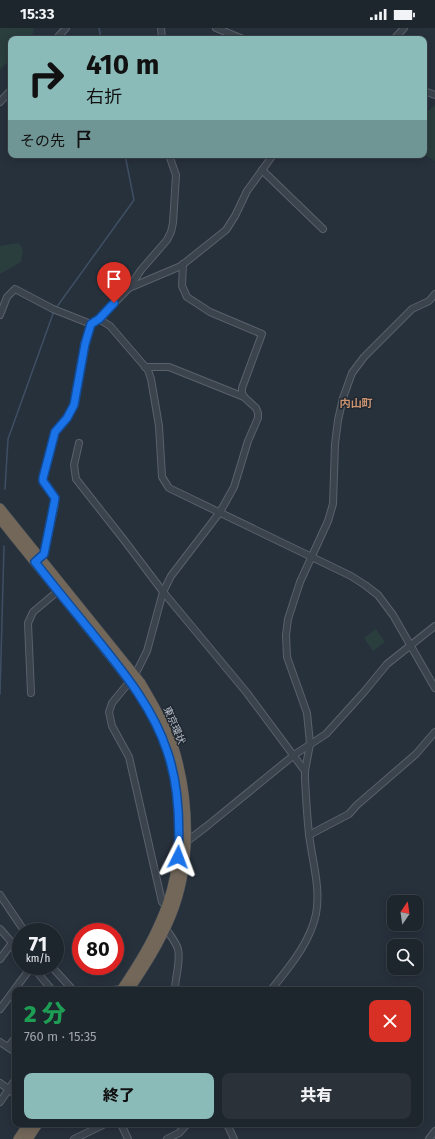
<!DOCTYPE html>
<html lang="ja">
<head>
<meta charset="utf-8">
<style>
	:root { --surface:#1d252d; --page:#2a3139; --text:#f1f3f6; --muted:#a0a5aa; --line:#3b4249; --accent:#8bbbb9 }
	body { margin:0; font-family:"Fira Sans","Noto Sans JP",sans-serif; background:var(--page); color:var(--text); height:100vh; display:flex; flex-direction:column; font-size:15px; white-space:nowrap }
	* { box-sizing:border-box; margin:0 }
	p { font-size:13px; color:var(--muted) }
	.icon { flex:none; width:22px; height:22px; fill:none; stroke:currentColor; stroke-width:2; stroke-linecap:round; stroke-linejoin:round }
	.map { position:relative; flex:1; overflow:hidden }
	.side { position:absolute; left:12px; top:959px; width:411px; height:140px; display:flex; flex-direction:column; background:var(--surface); border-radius:8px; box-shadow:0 2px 10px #0003,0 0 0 1px var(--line) }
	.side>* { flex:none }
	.hud { position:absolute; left:8px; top:8px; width:419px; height:122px; border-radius:8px; box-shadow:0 2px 10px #0003,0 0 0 1px var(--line); background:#8bbbb9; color:#111; overflow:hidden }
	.needle { width:26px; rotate:13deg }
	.fabs { position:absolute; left:387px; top:867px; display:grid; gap:8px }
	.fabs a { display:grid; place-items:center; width:36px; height:36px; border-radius:8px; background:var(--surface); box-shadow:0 2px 10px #0003,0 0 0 1px var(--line); font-size:20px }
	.speed { position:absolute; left:12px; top:895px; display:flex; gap:8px; font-size:20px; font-weight:700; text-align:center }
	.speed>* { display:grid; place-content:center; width:52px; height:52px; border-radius:50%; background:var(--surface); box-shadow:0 2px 10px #0003,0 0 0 1px var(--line); line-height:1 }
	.speed small { font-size:10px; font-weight:400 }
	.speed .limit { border:6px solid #d22; background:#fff; color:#111 }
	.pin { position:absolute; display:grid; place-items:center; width:34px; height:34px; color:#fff; margin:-41px -17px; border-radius:50% 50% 50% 0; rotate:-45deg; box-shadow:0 0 4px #0007 }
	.pin .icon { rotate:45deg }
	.me { position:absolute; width:44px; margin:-22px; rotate:3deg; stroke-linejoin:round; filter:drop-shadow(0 0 3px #0008) }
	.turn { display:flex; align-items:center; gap:14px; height:84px; padding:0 12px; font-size:18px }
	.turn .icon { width:52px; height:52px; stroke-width:2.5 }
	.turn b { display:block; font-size:28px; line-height:34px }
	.then { display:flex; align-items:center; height:38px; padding:0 12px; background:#0003; gap:8px; font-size:15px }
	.round { display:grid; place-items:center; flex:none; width:42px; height:42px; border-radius:8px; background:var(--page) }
	.summary { display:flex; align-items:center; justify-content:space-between; height:68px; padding:0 12px }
	h1 { font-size:24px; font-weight:800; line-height:30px; color:#1e9e55 }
	.action { display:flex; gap:8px; margin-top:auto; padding:8px 12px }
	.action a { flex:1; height:46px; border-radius:8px; background:var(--accent); color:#111; font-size:16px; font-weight:800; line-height:46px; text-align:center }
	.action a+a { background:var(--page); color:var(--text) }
	.status { display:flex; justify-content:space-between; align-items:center; height:28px; padding:0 20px; background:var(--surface); direction:ltr }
	.status svg { height:11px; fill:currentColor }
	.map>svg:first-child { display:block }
	.green { fill:#2a3e3e }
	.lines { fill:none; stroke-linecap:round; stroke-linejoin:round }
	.stream { stroke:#3f4f63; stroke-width:1.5 }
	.minor-casing { stroke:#59616b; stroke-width:8 }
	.highway-casing { stroke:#464e58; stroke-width:10 }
	.minor { stroke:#3b434d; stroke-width:6 }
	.highway { stroke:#726759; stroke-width:9 }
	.route-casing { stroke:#114b97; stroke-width:10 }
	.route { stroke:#1a73e8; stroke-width:7 }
	.labels { text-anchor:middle; stroke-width:3; stroke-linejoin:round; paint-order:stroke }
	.street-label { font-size:10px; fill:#b7bec8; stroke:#202832 }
	.neighbourhood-label { font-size:11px; font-weight:bold; fill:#ca9470; stroke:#202832 }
</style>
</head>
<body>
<div class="status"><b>15:33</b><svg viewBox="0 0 49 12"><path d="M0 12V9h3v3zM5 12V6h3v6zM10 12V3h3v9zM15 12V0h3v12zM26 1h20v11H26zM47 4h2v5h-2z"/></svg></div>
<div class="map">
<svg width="435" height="1111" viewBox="0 0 435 1111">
	<rect width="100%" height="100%" fill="#27313c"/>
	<g class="green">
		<path d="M0,0h34l-1,5 -5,6h-17v19l-11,12z"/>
		<path d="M435,77v56l-11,-7v-40z"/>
		<path d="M19,215l4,7 -2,12 -21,12v-28z"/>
		<path d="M376,601l9,13 -12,9 -9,-13z"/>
	</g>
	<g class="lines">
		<g class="stream">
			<path d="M99,0l2,11"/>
			<path d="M56,280l78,-108 -9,-45"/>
			<path d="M5,461l3,-50 46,-128"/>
			<path d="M0,666l4,-148"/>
		</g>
		<g class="minor-casing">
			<g id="minor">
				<path d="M161,0l1,11"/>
				<path d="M216,0l27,11"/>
				<path d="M56,11l10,-11"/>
				<path d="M394,11l10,-11"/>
				<path d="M424,63l11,4"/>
				<path d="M0,74l11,-12"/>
				<path d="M262,142l61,59"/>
				<path d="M129,260l52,-22 45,-36 9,-14 12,-25 26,-36"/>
				<path d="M0,287l7,-18 8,-8 38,20 38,15"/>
				<path d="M99,291l11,7 38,44 3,9 8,47 3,51 7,11 182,88 14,9 13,10 15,20 42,73"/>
				<path d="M145,339h24l75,30"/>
				<path d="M79,415l-5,22 2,14 48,61 40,53 83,100 58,78"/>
				<path d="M38,531l6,-5 11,-50v-6l-12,-17v-3l12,-46 12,-14 7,-13 11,-61 6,-20 8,-5 30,-31 12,-18 26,-30 4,-8 2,-9 3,-48 -7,-20"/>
				<path d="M31,665l-3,-70 5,-11 25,-21"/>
				<path d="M309,807l40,-21 8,-9 59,-51 19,-22"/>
				<path d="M186,814l21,-16 87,-71 32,-21 38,-42 23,-28 48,-38"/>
				<path d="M0,867l25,37"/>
				<path d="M166,878l-4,-4 -33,-145 -17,-31 -3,-14 3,-9 23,-28 12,-24 16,-59 8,-16 49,-64 14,-25 14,-46 10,-23v-5l-2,-5 -12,-11 -2,-4v-5l20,-54 -52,-22 -23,-15 -5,-11 1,-22"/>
				<path d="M165,899c4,7 11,15 13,22 3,13 -3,28 -3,41"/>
				<path d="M0,901l21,24"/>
				<path d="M0,931l12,-16"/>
				<path d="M32,938l20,24"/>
				<path d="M51,938l22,24"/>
				<path d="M113,962l9,-1"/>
				<path d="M271,962c18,-23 39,-47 45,-76 5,-26 -4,-54 -7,-80 -2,-18 -3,-36 -4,-55v-8l5,-27 -1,-11 -2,-20 -20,-56 -1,-22 2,-16 12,-37 28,-61 5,-17 2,-60 3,-24 5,-22 9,-25 12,-16 48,-48 17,-8 6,-7"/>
				<path d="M0,981l32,-43"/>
				<path d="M0,1014l15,10"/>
				<path d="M8,1019l7,-9"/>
				<path d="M0,1055l15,11"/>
				<path d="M0,1074l15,-22"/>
				<path d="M121,1096l7,15"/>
				<path d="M227,1096l7,15"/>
				<path d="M74,1111l31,-15"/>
				<path d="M167,1111l12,-6 8,-9"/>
				<path d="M429,1111l6,-8"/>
			</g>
		</g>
		<g class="highway-casing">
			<g id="highway">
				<path d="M0,480l141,175c12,21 25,42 33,65 16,52 18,117 -3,168 -11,27 -26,50 -42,74"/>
				<path d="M0,491c30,38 61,75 91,113 20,25 41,50 58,77 36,61 40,149 11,213 -10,24 -24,46 -39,68"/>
				<path d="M18,1111l10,-15"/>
				<path d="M28,1111l10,-15"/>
			</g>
		</g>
		<use href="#minor" class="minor"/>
		<use href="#highway" class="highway"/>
	</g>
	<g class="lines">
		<g class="route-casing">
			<path id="route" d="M114,275l-15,16 -8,5 -6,20 -11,61 -7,13 -12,14 -12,46v3l12,17 -1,6 -10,50 -9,8c20,26 41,51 61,76 28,35 57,70 71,113 12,34 13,71 11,106"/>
		</g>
		<use href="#route" class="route"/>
	</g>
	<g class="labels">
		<g class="street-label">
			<text transform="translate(175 697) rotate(67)" y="4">東京環状</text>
		</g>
		<g class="neighbourhood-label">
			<text x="356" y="379">内山町</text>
		</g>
	</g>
</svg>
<div class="fabs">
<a><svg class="needle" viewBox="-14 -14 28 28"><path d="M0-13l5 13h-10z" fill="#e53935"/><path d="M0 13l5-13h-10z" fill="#a0a5aa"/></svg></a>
<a><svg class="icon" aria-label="search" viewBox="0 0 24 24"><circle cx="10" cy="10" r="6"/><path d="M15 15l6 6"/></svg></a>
</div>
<div class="speed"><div>71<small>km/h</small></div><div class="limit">80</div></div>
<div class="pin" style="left:114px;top:275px;background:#d93025"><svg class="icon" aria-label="arrive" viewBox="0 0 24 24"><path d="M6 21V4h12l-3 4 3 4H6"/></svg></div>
<svg class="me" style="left:178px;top:829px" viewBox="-20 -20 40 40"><path d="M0-17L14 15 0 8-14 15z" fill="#1a73e8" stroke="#fff" stroke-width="4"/></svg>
<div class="hud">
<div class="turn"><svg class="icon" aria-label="right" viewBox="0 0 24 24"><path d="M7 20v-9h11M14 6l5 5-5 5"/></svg><div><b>410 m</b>右折</div></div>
<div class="then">その先<svg class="icon" aria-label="arrive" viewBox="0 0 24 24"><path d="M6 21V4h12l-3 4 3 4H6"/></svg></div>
</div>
<section class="side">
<div class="summary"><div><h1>2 分</h1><p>760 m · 15:35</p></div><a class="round" style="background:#d93025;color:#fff"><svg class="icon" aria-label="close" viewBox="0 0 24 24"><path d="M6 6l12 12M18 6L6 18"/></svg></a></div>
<div class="action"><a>終了</a><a>共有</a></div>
</section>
</div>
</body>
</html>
